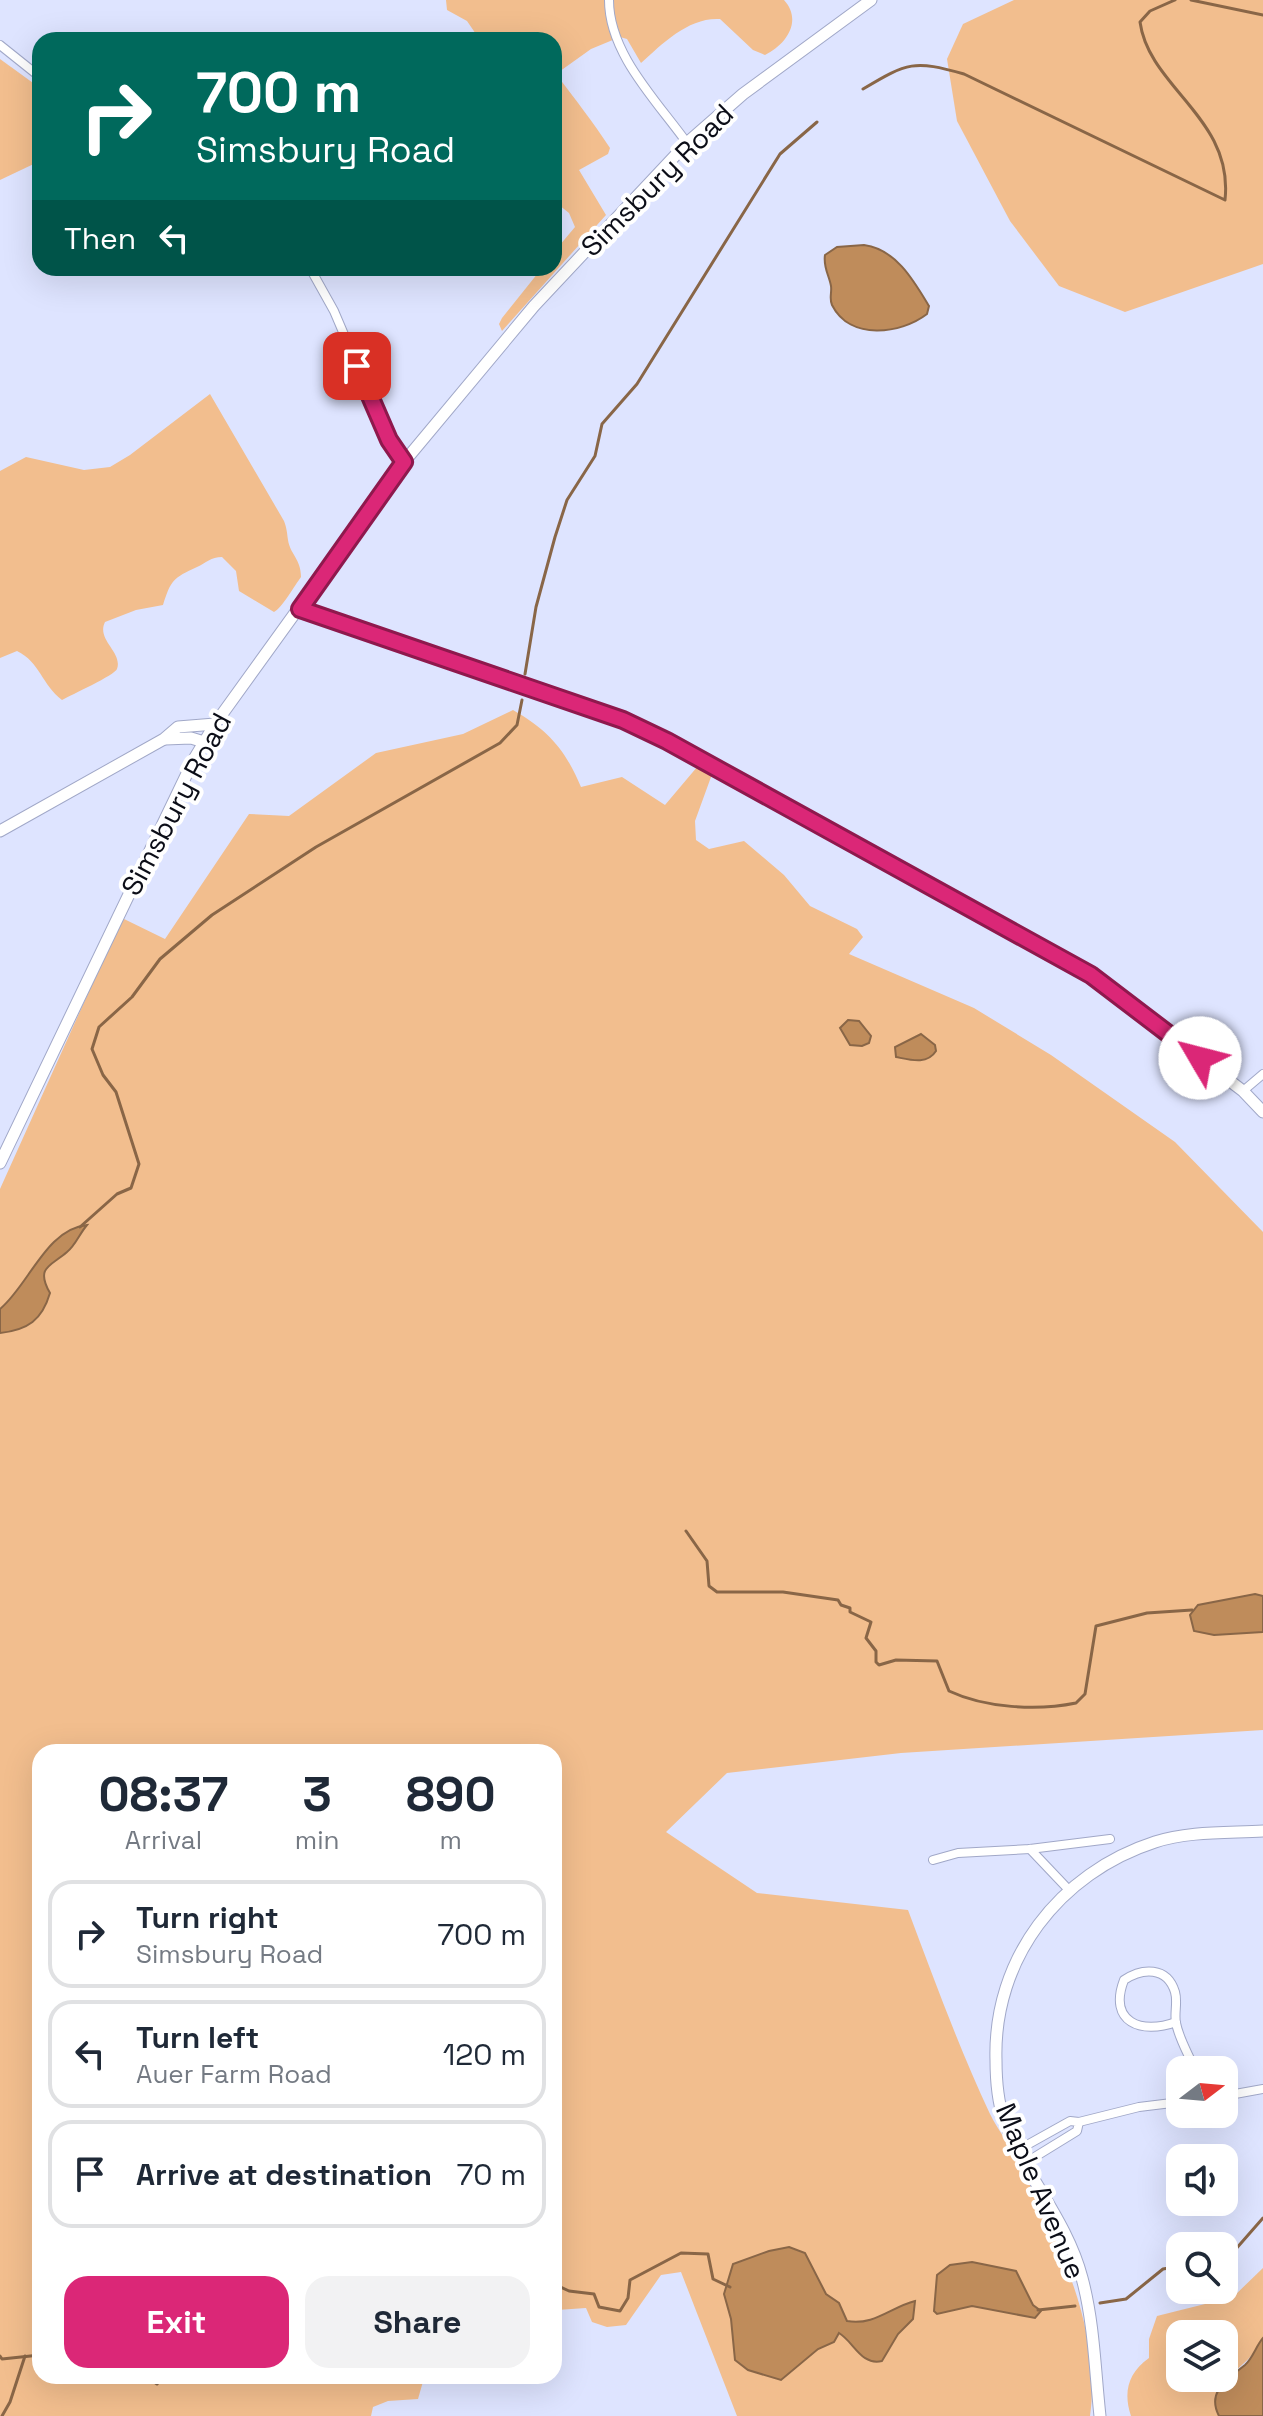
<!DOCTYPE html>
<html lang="en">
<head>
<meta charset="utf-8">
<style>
	:root { --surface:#fff; --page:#f2f2f3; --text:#1f2937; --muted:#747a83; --line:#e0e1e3; --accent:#db2777 }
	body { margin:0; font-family:"Space Grotesk",sans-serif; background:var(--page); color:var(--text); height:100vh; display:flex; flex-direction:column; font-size:30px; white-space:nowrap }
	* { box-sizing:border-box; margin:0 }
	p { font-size:26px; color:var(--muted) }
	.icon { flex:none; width:44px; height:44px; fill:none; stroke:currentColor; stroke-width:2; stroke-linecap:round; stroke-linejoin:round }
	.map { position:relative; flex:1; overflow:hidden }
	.panel { position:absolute; left:32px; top:1744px; width:530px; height:640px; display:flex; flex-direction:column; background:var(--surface); border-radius:24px; box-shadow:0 8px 32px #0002 }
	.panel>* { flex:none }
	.guide { position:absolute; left:32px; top:32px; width:530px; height:244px; border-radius:24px; box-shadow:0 8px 32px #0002; background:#00695c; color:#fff; overflow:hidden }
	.needle { width:52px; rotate:74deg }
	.fabs { position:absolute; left:1166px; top:2056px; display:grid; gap:16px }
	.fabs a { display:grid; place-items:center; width:72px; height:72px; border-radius:16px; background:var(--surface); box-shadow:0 8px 32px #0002; font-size:40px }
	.pin { position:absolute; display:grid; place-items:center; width:68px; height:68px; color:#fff; margin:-34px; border-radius:16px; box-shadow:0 4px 12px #0006 }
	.me { position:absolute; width:88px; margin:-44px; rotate:307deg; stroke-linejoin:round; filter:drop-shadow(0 0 6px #0008) }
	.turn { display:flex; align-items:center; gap:28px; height:168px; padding:0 32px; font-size:36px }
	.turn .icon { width:104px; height:104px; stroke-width:2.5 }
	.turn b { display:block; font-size:56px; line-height:68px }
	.then { display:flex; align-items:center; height:76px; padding:0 32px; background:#0003; gap:16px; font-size:30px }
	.eta { display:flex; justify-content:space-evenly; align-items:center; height:136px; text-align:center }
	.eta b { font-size:48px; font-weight:700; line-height:56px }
	.button { display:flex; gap:16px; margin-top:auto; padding:16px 32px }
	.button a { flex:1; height:92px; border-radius:24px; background:var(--accent); color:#fff; font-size:32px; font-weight:700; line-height:92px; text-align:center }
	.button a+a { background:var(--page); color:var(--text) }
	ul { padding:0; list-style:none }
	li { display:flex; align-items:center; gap:24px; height:108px; margin:0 16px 12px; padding:0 16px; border:4px solid var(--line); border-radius:24px }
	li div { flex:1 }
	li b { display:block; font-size:30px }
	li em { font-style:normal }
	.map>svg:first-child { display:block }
	.green { fill:#f2be8e; fill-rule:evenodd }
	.water { fill:#bf8c5b; stroke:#896647; stroke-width:2 }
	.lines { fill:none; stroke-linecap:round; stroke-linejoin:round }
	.stream { stroke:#896647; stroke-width:3 }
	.street-casing { stroke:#a1a8c8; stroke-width:10 }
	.secondary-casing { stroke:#a1a8c8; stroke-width:13 }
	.street { stroke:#fff; stroke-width:8 }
	.secondary { stroke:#fff; stroke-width:11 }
	.route-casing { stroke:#8e194d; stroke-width:20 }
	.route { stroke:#db2777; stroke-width:14 }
	.labels { text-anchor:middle; stroke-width:8; stroke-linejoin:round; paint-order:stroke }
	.street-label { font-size:28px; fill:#0b0d17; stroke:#fff }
</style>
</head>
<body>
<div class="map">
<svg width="1263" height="2416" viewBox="0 0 1263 2416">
	<rect width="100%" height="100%" fill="#dee4ff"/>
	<g class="green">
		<path d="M446,0h338c19,21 2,45 -19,55l-12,-5 -33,-31c-31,-2 -57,24 -79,44l-14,-24 -7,-2 -29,12 -35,25c19,25 37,48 54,74l-2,6 -29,16 27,45 -104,116 -3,-7 3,-6 40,-50h12v-16l21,-25 -6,-14 -15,-12v-161h-74l-13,-19 -20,-11z"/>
		<path d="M1014,0h249v264l-138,48 -66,-26 -49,-65 -53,-100 -10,-62 16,-35z"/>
		<path d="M0,59l40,29v73l-40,19z"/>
		<path d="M210,394l74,127c3,8 3,12 4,19 2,14 13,19 13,37 -6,8 -19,31 -27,35l-35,-21 -3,-20 -14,-14c-11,0 -16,6 -25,10 -24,11 -26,13 -34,38l-27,5 -31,12c-9,18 18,30 12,47 -2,6 -46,26 -55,31 -20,-15 -22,-38 -45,-49l-17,7v-187l26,-14 58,13 26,-3 20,-12z"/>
		<path d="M513,710c35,20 52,39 68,77l41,-10 43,28 38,-45 12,6 -20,55 1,19 13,9 35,-8 40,34 26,31 47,23 6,8 -14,17 125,54 77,47 124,87 88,90v498l-362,23 -174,20 -61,59 91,61 151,17c26,69 51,138 82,204 9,18 22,34 31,53 37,75 81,162 69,249h-353l-56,-144 -20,3 -35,50 -19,2 -15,-5 -6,-14 -29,2 -3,3v-561h-514v624h459c-18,10 -31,6 -49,1 -8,-1 -18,1 -26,1l-6,21 -30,2 -15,6 -2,9h-371v-1227l122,-271 43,21 84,-125 40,2 87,-63 87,-19z"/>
		<path d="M1263,2268c0,15 0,58 0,69 -11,32 -61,45 -44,79h-88c-8,-24 -3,-43 18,-58v-19l8,-23 76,-19zM1180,2334h44v44h-44z"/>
	</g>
	<g class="water">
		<path d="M864,245c32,4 50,36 65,61l-2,8c-26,20 -77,27 -95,-9 -3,-7 0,-12 -1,-19 -2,-11 -8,-19 -6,-31l12,-8z"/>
		<path d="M848,1020l11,1 12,15 -2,7 -7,3 -12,-1 -10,-17z"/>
		<path d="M921,1034l14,11 1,6c-9,14 -25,9 -40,6l-1,-10z"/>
		<path d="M87,1225c-7,8 -12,21 -20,27 -16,14 -32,15 -17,41 -8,27 -22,37 -50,40v-24c29,-24 46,-80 87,-84z"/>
		<path d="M1255,1594l8,2v36l-49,3 -20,-4 -4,-16 8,-10z"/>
		<path d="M789,2247l16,6 21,41 13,9 8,18c27,5 44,-14 68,-20l-2,18 -15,15 -16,27c-21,5 -28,-19 -43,-28l-5,9 -16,7 -37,31 -33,-10 -13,-10 -4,-41 -7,-25 9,-30 36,-13z"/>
		<path d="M972,2262l44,9 17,34 8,6 -6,7 -63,-12 -35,8 -3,-3 3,-36 13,-10z"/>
		<path d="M1263,2338v78h-44c-13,-25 9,-37 26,-51 8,-7 11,-19 18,-27z"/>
	</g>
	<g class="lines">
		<g class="stream">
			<path d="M1191,0l72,15"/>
			<path d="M863,89c45,-27 51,-29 101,-15l261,126c9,-82 -76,-112 -85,-178l10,-11 25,-11"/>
			<path d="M525,674l11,-67 19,-70 12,-37 28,-44 7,-32 35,-40 143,-230 37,-32"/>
			<path d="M80,1227l37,-33 14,-6 8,-24 -23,-72 -13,-17 -11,-26 7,-22 33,-30 28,-38 52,-44 104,-68 184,-104 17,-18 5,-25"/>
			<path d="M686,1531l21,30 2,25 8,6h66l55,8 3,5 9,3v4l21,10 -5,16 10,13v11l3,3 17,-5 41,1 12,30c36,17 88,20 127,12l9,-9 11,-68 51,-13 45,-3"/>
			<path d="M1224,2255l11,-5 28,-32"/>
			<path d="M554,2284l15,7 25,3 5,13 21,4 8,-13 2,-18 51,-27 27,1 5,25 17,8"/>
			<path d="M1100,2303l26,-4 37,-30 17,-3"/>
			<path d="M1038,2310l37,-4"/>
			<path d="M0,2356l2,3 38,-4"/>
			<path d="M145,2376l12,8 7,-8"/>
			<path d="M262,2376h22"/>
			<path d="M2,2416l8,-14 15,-46"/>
		</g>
		<g class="street-casing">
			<g id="street">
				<path d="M609,0c0,54 48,101 78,143"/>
				<path d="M0,45l40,32"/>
				<path d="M310,268l24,43 55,129 15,22"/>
				<path d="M1243,1091l20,-17"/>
				<path d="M1030,1849l38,40"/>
				<path d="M933,1860l25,-7 72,-4 80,-10"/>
				<path d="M1176,2022c-35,13 -68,0 -52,-42 18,-12 43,-14 51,12 3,10 -1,21 1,31 3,16 13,32 19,47"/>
				<path d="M1224,2096l39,-7"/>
				<path d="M1079,2122l60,-15 41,-5"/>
				<path d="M1018,2150l52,-29 9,1 -2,9 -52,32"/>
			</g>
		</g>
		<g class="secondary-casing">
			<g id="secondary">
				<path d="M300,609l323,111 44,21 424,234 152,116 20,21"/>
				<path d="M165,739l26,-1 13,4"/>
				<path d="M0,831l164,-92 14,-12 37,-3"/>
				<path d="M0,1163l194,-404 21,-35 189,-262 130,-156 153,-163 56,-49 128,-94"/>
				<path d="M1100,2416c-5,-45 -6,-94 -18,-138 -15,-58 -57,-102 -78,-158 -6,-18 -8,-40 -8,-60 -3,-101 63,-187 159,-218 33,-11 73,-9 108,-11"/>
			</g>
		</g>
		<use href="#street" class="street"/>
		<use href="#secondary" class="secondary"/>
	</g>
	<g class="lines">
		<g class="route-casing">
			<path id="route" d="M357,366l32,74 15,22 -104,147 323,111 44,21 424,234 109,83"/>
		</g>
		<use href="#route" class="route"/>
	</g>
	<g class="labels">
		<g class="street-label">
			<text transform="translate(657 180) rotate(-45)" y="10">Simsbury Road</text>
			<text transform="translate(176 804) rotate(-62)" y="10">Simsbury Road</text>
			<text transform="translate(1041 2191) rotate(67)" y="10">Maple Avenue</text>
		</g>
	</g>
</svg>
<div class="fabs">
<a><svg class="needle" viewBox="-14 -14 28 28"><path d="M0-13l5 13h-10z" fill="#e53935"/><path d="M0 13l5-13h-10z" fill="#747a83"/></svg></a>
<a><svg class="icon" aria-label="sound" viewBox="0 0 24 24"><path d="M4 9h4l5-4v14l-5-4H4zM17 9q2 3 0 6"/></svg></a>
<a><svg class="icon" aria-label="search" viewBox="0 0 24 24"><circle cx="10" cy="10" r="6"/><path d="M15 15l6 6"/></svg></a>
<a><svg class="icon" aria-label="layers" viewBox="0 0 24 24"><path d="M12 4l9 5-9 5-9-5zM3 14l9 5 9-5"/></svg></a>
</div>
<div class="pin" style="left:357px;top:366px;background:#d93025"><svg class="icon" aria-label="arrive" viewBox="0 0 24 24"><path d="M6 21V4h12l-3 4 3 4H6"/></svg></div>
<svg class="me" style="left:1200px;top:1058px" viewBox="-20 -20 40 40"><circle r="19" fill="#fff"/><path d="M0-13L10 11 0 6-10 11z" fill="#db2777"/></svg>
<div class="guide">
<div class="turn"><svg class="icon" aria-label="right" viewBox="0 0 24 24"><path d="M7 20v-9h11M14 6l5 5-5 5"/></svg><div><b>700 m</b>Simsbury Road</div></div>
<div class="then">Then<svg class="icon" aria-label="left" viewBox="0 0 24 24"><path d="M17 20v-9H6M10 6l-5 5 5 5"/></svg></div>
</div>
<section class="panel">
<div class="eta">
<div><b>08:37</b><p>Arrival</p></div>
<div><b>3</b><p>min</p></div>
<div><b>890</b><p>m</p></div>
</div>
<ul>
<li><svg class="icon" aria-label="right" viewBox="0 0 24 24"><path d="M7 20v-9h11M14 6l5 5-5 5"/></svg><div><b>Turn right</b><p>Simsbury Road</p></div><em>700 m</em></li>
<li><svg class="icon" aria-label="left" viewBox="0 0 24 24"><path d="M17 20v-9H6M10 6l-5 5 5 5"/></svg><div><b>Turn left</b><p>Auer Farm Road</p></div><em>120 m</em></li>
<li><svg class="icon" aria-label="arrive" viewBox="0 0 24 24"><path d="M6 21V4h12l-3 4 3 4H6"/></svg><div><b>Arrive at destination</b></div><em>70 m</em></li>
</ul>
<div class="button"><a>Exit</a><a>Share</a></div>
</section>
</div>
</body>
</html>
